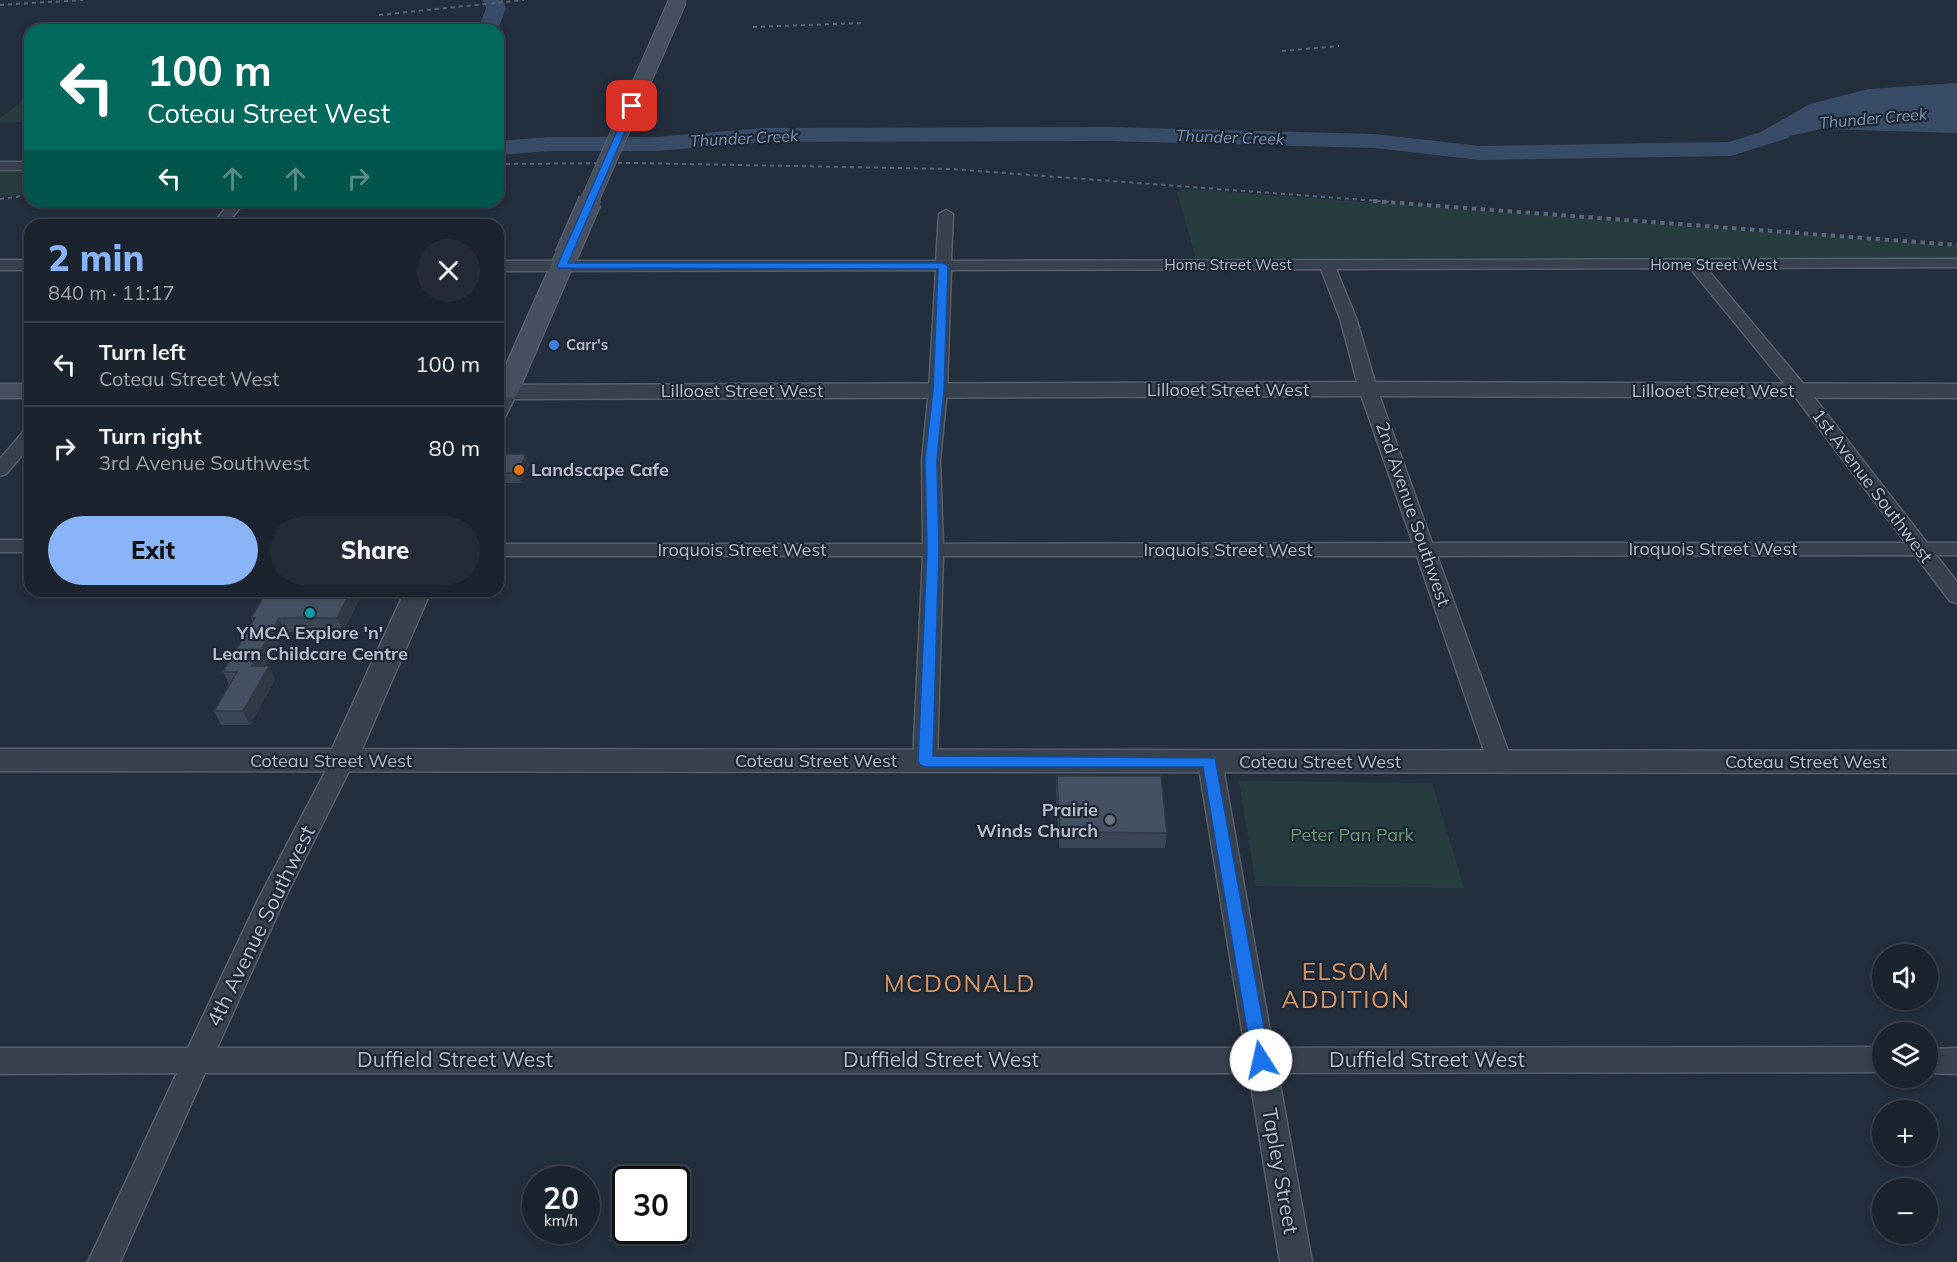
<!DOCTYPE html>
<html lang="en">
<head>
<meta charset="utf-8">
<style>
	:root { --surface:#1b232e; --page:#242b36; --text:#f1f3f6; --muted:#a0a4aa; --line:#39404a; --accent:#8ab4f8 }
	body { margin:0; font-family:Mulish,sans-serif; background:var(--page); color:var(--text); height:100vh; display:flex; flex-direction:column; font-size:22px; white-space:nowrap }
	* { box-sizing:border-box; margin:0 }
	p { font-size:20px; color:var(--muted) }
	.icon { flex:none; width:33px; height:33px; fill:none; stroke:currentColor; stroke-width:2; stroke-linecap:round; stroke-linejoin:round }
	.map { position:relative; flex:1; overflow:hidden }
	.side { position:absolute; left:24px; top:219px; width:480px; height:378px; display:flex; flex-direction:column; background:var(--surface); border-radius:18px; box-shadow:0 3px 9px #0003,0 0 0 2px var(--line) }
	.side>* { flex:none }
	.banner { position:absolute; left:24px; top:24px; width:480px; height:183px; border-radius:18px; box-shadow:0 3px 9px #0003,0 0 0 2px var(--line); background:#00695c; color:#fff; overflow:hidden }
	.controls { position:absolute; left:1872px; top:944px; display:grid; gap:12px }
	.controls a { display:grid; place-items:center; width:66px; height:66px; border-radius:50%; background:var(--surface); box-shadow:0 3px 9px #0003,0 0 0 2px var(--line); font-size:30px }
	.speed { position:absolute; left:522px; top:1166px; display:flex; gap:12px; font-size:30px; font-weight:700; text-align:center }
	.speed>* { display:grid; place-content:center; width:78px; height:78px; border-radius:50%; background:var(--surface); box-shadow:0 3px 9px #0003,0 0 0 2px var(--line); line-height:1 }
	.speed small { font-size:15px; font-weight:400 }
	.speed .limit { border:3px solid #111; border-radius:9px; background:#fff; color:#111 }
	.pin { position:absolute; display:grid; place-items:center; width:51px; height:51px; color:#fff; margin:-26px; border-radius:12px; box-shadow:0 3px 9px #0006 }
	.me { position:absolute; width:66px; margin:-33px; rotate:350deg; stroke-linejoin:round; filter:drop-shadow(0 0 4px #0008) }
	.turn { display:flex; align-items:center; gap:21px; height:126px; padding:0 24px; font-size:27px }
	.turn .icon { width:78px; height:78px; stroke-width:2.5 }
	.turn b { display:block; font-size:42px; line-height:51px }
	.lanes { display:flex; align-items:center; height:57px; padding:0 24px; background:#0003; justify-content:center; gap:30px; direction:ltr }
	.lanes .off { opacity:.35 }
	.round { display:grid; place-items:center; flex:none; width:63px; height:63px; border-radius:32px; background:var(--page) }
	.headline { display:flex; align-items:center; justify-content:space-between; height:102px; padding:0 24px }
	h1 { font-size:36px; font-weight:800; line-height:45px; color:var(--accent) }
	.cta { display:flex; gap:12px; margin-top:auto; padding:12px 24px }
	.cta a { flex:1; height:69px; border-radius:36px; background:var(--accent); color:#111; font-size:24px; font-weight:800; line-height:69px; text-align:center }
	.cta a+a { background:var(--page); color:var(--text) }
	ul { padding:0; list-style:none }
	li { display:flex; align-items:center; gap:18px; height:84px; padding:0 24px; border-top:2px solid var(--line) }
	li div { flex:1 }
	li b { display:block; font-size:22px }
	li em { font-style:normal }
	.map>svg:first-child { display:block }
	.green { fill:#263c3f }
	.water { fill:#394c67 }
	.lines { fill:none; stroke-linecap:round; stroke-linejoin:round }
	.river { fill:#394c67; fill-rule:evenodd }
	.minor-casing { stroke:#565f6c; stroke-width:3 }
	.tertiary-casing { stroke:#565f6c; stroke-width:3 }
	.secondary-casing { stroke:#565f6c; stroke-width:3 }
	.minor { fill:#38414e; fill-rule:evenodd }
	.tertiary { fill:#38414e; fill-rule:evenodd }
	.secondary { fill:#465061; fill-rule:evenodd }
	.rail-far1 { stroke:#5a6575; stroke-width:2; stroke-dasharray:4 4; stroke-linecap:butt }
	.rail { stroke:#5a6575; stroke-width:4; stroke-dasharray:4.5 4.5; stroke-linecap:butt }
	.secondary-bridge-far1-casing { stroke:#565f6c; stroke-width:19; stroke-linecap:butt }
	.secondary-bridge-casing { stroke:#565f6c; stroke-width:25; stroke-linecap:butt }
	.secondary-bridge-far1 { stroke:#465061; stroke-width:17 }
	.secondary-bridge { stroke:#465061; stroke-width:22 }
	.wall { fill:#3b4654 }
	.shaded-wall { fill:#303945 }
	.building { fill:#455162; stroke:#303945; stroke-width:1.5 }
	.route { fill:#1a73e8; stroke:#114b97; stroke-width:1.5 }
	.shop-dot { fill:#3f7fe0; stroke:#1d2633; stroke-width:2 }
	.food-dot { fill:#e8710a; stroke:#1d2633; stroke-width:2 }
	.culture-dot { fill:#0f9aa8; stroke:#1d2633; stroke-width:2 }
	.worship-dot { fill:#6b7280; stroke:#1d2633; stroke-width:2 }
	.labels { text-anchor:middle; stroke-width:4.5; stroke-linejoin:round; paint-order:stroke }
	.far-street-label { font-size:15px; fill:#b4bcc9; stroke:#1d2633 }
	.far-poi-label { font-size:15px; font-weight:bold; fill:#b4bcc9; stroke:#1d2633; text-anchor:start }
	.far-water-label { font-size:16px; font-style:italic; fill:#7c92b1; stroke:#1d2633 }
	.street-label { font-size:18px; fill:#b4bcc9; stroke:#1d2633 }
	.poi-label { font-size:18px; font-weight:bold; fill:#b4bcc9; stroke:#1d2633; text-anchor:start }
	.park-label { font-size:18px; fill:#6b9a76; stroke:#1d2633 }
	.near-street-label { font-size:21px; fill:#b4bcc9; stroke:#1d2633 }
	.near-neighbourhood-label { font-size:24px; letter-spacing:1.5px; fill:#d59563; stroke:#1d2633 }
</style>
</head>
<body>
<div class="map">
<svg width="1957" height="1262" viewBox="0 0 1957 1262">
	<rect width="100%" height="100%" fill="#242f3e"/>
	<g class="green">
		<path d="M30,95v27h-30v-4z"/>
		<path d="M0,172h30v21l-30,4z"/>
		<path d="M1187,189l770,57v15l-69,-2 -308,1 -76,-3 -308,2 -19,-67z"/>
		<path d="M1239,781l193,2 32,105 -208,-2z"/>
	</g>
	<path class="water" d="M1957,83v50l-136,-4 -90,20 79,-45 59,-15z"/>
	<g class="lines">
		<g class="river">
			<path d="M483,0h20l3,8 -8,22h-20l8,-22z"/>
			<path d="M1780,126l8,2 3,5 -3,5 -57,18 -252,4 -104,-12 -268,-7 -344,1 -107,9h-108l-50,4v-14l50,-4h108l107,-9 344,-1 268,7 104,12 250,-4z"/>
		</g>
		<g class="minor-casing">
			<g id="minor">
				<rect x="0" y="162" width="30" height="8"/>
				<path d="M231,201h14l-19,24h-14z"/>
				<path d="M946,210l7,4 -2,47 1006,-2v8l-251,1 100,119 121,156h30v12h-21l21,27v21l-7,-2 -35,-46 -478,1 75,206 -4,6 -8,3 -8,-3 -4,-6 -71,-206h-474l-6,205 -4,6 -8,3 -8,-3 -4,-6 10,-205h-425v-12h425l-1,-84 7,-70 7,-120 -438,1v-10h438l3,-47zM1690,268l104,127 112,148h-474l-55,-154 -21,-71 -20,-49zM1321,269l19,49 19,71 54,154 -470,1 -3,-84 7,-70 4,-120z"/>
				<rect x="0" y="260" width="30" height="10"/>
				<path d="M30,430v16l-24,28 -6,2v-17l24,-28z"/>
				<rect x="0" y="540" width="30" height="12"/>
				<path d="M342,752l8,3 4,6 -70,139 -67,148h1028l-47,-286 4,-6 8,-3 8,3 4,6 51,286 609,-1v25l-604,1 34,189h-32l-31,-189h-1044l-85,189h-32l89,-189 -177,1v-26h188l70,-148 76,-145z"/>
				<path d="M1957,1048v26l-29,-1v-24z"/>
			</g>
		</g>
		<g class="tertiary-casing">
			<g id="tertiary">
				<path d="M1368,382l589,2v14l-589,-2 -854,3 -8,16 -8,2v-29l8,-3z"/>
				<path d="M405,591h26l-69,158 1595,2v22l-1957,-2v-22h332z"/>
			</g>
		</g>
		<g class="secondary-casing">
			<g id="secondary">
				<path d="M566,250l8,1 3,5 -59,136 -3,5 -17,2v-16l57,-127 3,-5z"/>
				<rect x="0" y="384" width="30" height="14"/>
			</g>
		</g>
		<use href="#minor" class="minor"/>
		<use href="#tertiary" class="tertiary"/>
		<use href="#secondary" class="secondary"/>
		<g class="rail-far1">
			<path d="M0,5l83,-5"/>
			<path d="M379,15l145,-15"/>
			<path d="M753,27l108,-4"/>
			<path d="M1282,51l57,-5"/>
			<path d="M498,164l135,-1 318,6 441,33"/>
			<path d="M0,199l30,-4"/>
		</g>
		<path class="rail" d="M1373,201l584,44"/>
		<g class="secondary-bridge-far1-casing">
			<path id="secondary-bridge-far1" d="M589,202l89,-202"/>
		</g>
		<g class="secondary-bridge-casing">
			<path id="secondary-bridge" d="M566,256l24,-55"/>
		</g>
		<use href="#secondary-bridge-far1" class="secondary-bridge-far1"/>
		<use href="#secondary-bridge" class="secondary-bridge"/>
	</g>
	<g class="wall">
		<path d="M498,454l31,10 -8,19h-23z"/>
		<path d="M362,594l-19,38h-58l-19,34h3l6,14 -25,45h-29l-7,-14 15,-27 -6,-12 30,-50 -2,-4z"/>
		<path d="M1057,776l110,57 -2,15h-106l-3,-56z"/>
	</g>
	<g class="shaded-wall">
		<path d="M526,454l3,10 -8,19 -3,-10z"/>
		<path d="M351,591h10l1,3 -19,38 -6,-14z"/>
		<path d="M279,618l6,14 -26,47 -7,-13z"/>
		<path d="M269,666l6,14 -25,45 -7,-14z"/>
	</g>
	<g class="building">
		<path d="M498,454h28l-8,19h-20z"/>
		<path d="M267,591h84l-14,27h-58l-27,48h17l-26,45h-29l23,-39h-14l32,-54h-4z"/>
		<path d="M1057,776h104l6,57 -107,-1z"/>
	</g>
	<path class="route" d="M632,104l4,2 -68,157h375l5,3 -4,124 -7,70 2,89 -6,207 282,2 55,302 -3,6 -6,2 -7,-2 -2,-6 -49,-293h-277l-6,-2 -2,-4 9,-212 -2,-89 8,-70 5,-121 -380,-1 -1,-2 71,-160z"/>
	<circle class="shop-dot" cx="554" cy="345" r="6"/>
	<circle class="food-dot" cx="519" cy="470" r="6"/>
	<circle class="culture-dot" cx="310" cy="613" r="6"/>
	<circle class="worship-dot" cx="1110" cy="820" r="6"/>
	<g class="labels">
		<g class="far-street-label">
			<text x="1228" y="270">Home Street West</text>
			<text x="1714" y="270">Home Street West</text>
		</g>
		<g class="far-poi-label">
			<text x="566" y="350">Carr's</text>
		</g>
		<g class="far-water-label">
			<text transform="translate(1873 118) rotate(-5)" y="6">Thunder Creek</text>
			<text transform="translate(1230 137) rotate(2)" y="6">Thunder Creek</text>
			<text transform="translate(744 138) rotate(-3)" y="6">Thunder Creek</text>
		</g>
		<g class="street-label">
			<text x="1228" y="396">Lillooet Street West</text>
			<text x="742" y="397">Lillooet Street West</text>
			<text x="1713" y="397">Lillooet Street West</text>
			<text transform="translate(1872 486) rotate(53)" y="6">1st Avenue Southwest</text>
			<text transform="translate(1413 514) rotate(71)" y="6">2nd Avenue Southwest</text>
			<text x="1713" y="555">Iroquois Street West</text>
			<text x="742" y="556">Iroquois Street West</text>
			<text x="1228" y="556">Iroquois Street West</text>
			<text x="331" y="767">Coteau Street West</text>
			<text x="816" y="767">Coteau Street West</text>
			<text x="1320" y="768">Coteau Street West</text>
			<text x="1806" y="768">Coteau Street West</text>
		</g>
		<g class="poi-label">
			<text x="531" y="476">Landscape Cafe</text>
			<text x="310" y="639" text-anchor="middle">YMCA Explore 'n'<tspan x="310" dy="21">Learn Childcare Centre</tspan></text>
			<text x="1098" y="816" text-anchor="end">Prairie<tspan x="1098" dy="21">Winds Church</tspan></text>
		</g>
		<g class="park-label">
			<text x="1352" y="841">Peter Pan Park</text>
		</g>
		<g class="near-street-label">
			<text transform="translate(261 926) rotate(-64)" y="7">4th Avenue Southwest</text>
			<text x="455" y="1067">Duffield Street West</text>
			<text x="941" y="1067">Duffield Street West</text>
			<text x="1427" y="1067">Duffield Street West</text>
			<text transform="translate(1280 1171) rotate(80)" y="7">Tapley Street</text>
		</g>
		<g class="near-neighbourhood-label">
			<text x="1346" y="980">ELSOM<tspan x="1346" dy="28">ADDITION</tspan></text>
			<text x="960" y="992">MCDONALD</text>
		</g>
	</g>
</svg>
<div class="controls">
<a><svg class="icon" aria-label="sound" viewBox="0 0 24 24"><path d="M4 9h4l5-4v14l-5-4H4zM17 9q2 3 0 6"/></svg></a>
<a><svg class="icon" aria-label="layers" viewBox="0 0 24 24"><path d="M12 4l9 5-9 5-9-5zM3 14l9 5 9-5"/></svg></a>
<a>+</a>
<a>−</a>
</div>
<div class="speed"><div>20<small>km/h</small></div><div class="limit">30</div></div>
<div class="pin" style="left:632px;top:106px;background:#d93025"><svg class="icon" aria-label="arrive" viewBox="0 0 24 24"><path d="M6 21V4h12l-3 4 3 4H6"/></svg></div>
<svg class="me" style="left:1261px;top:1060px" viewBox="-20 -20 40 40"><circle r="19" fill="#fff"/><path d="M0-13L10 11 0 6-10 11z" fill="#1a73e8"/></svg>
<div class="banner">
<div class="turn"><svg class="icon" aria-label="left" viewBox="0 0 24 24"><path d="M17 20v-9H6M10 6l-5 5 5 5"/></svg><div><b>100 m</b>Coteau Street West</div></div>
<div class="lanes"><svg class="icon" aria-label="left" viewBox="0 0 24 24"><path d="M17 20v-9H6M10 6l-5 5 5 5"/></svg><svg class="icon off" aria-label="ahead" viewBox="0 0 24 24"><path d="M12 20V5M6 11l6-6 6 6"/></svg><svg class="icon off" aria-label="ahead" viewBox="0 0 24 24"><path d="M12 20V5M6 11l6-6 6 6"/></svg><svg class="icon off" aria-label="right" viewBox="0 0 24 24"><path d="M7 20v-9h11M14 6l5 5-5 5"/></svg></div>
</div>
<section class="side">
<div class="headline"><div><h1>2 min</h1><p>840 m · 11:17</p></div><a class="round"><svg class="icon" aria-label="close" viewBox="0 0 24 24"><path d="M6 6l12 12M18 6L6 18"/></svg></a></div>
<ul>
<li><svg class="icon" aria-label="left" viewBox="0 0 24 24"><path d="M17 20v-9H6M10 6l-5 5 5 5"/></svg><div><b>Turn left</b><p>Coteau Street West</p></div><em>100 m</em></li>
<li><svg class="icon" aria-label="right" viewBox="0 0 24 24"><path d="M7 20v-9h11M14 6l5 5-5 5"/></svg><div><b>Turn right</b><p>3rd Avenue Southwest</p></div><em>80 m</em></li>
</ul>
<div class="cta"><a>Exit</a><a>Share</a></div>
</section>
</div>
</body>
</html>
